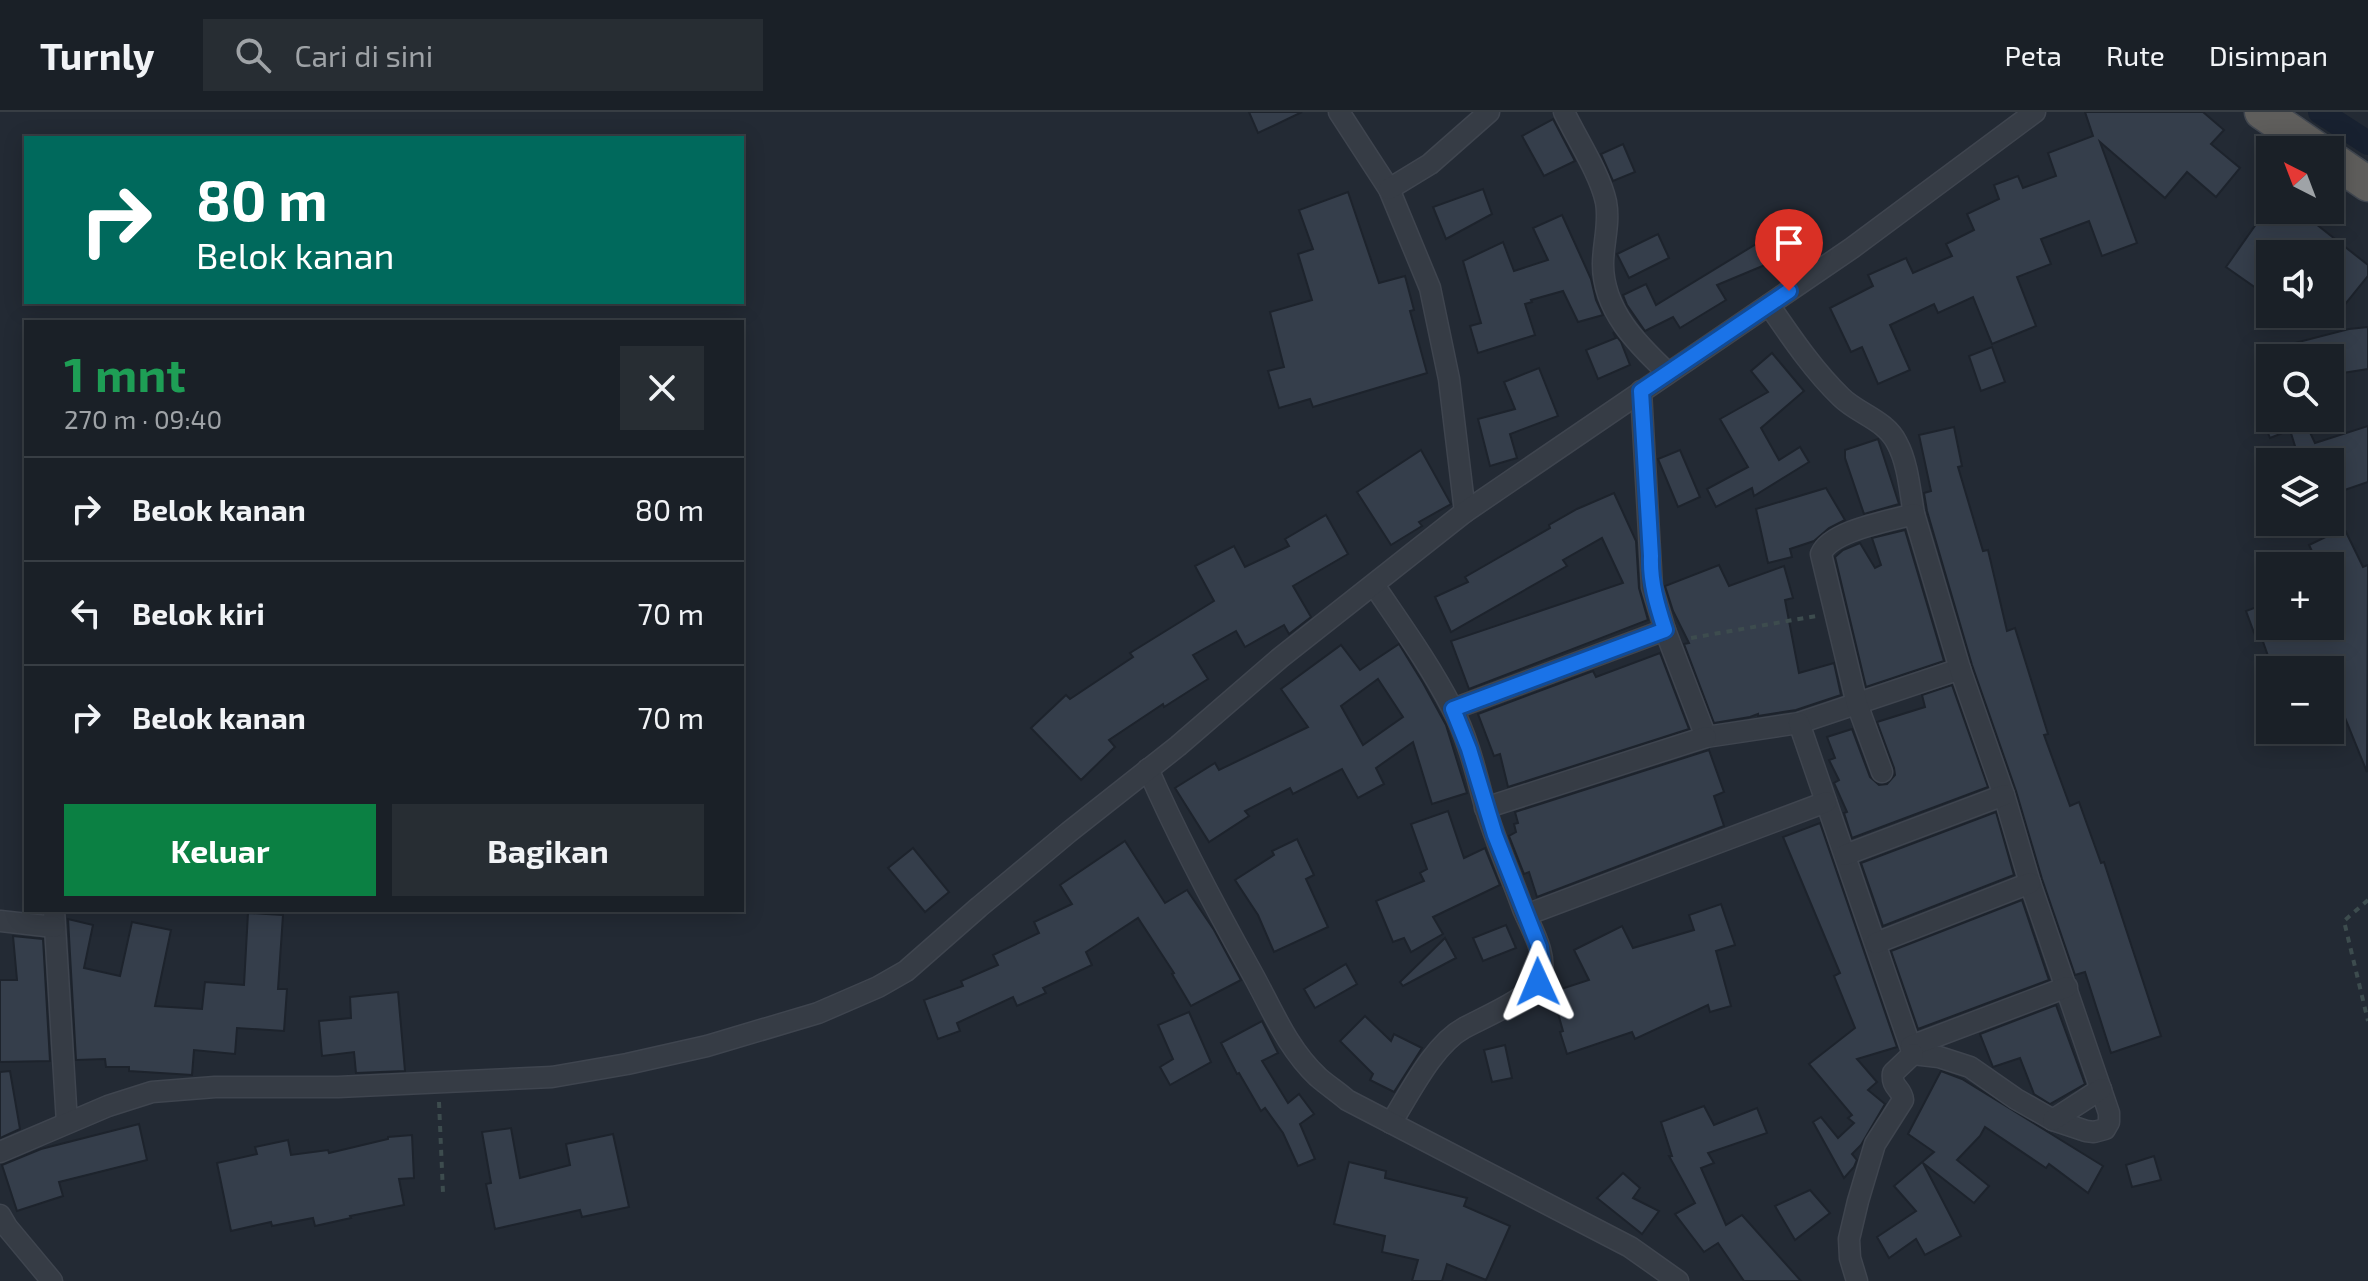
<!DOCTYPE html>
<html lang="id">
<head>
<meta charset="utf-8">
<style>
	:root { --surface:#1a2027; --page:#272d33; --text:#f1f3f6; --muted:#9fa3a7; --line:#383e44; --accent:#0b8043 }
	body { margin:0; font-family:"Exo 2",sans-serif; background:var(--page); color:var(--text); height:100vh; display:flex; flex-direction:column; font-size:30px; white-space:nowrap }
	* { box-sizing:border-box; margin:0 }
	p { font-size:26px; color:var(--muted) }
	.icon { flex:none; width:44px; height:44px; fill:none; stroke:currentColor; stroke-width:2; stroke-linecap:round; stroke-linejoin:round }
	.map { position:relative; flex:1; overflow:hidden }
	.sheet { position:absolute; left:24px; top:208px; width:720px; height:592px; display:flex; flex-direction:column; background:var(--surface); border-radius:0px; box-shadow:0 4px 20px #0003,0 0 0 2px var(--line) }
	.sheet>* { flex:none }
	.hud { position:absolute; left:24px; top:24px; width:720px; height:168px; border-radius:0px; box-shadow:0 4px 20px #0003,0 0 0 2px var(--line); background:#00695c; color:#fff; overflow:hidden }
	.needle { width:52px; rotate:318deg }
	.fabs { position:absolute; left:2256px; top:24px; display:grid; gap:16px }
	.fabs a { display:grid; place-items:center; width:88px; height:88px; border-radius:0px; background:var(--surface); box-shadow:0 4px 20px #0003,0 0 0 2px var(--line); font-size:40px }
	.pin { position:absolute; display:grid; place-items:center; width:68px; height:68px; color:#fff; margin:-82px -34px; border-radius:50% 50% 50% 0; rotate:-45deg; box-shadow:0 0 8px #0007 }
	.pin .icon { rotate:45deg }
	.me { position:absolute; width:88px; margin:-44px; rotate:359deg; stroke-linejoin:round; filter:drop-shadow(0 0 6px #0008) }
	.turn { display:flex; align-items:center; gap:28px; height:168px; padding:0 40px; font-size:36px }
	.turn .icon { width:104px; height:104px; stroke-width:2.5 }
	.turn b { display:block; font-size:56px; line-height:68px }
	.round { display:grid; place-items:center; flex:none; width:84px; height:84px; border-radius:0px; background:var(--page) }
	.head { display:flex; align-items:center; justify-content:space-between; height:136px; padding:0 40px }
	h1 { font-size:48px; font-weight:700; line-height:60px; color:#1e9e55 }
	.button { display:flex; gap:16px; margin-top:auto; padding:16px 40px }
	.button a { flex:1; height:92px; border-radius:0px; background:var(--accent); color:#fff; font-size:32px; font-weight:700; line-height:92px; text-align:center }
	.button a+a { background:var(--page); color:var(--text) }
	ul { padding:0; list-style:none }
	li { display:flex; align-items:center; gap:24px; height:104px; padding:0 40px; border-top:2px solid var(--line) }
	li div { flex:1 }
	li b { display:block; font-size:30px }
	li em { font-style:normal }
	header { display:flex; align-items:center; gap:48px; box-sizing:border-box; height:112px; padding:0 40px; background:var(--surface); border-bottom:2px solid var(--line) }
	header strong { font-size:38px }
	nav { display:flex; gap:44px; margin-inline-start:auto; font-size:28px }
	.search { width:560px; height:72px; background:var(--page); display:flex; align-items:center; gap:20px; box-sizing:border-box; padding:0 28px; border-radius:0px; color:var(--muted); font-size:30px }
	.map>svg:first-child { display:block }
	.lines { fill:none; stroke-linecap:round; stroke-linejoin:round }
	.canal { stroke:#182130; stroke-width:24 }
	.building { fill:#353e4b; stroke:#1d232c; stroke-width:2; fill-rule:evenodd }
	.minor-casing { stroke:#3f454f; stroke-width:23 }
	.trunk-casing { stroke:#414750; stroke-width:37 }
	.path { stroke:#3d4c4e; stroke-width:4; stroke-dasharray:6 6; stroke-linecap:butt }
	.minor { stroke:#363c45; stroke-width:20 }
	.trunk { stroke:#5f5e5c; stroke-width:34 }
	.route-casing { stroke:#114b97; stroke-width:20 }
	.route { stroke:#1a73e8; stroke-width:14 }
</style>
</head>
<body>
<header>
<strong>Turnly</strong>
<div class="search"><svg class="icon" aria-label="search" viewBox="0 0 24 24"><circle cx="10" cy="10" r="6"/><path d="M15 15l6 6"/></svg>Cari di sini</div>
<nav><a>Peta</a><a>Rute</a><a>Disimpan</a></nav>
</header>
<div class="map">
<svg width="2368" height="1169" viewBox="0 0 2368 1169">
	<rect width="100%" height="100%" fill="#232a34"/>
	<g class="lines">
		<path class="canal" d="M2320,0l48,31"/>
	</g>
	<g class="building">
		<path d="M1249,0h53l-44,21z"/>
		<path d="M2085,0h118l21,18 -13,14 29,24 -24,29 -29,-25 -22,26 -65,-56 37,101 -35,13 -13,-35 -48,18 10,25 -34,13 19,49 -44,18 -19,-47 -35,16 -4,-9 -44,21 20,45 -32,14 -16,-37 -11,5 -21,-44 43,-22 -5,-11 38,-17 7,15 39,-17 -6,-12 28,-14 -7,-16 32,-15 -5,-14 24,-9 5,12 33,-12 -8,-23 45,-17z"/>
		<path d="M1553,7l22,42 -31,15 -22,-40z"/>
		<path d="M1623,32l12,28 -22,9 -12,-27z"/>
		<path d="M1483,77l9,25 -46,25 -13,-32z"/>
		<path d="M1348,80l31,91 26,-7 9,34 -4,1 17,62 -114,34 -3,-8 -31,9 -11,-37 16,-4 -14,-55 42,-12 -14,-46 15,-5 -14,-39z"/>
		<path d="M2266,98h52l-7,10 57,45v11l-38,47v-69h-60v25l-6,9h-8l-30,-21z"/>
		<path d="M1562,103l29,64 5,21 7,15 -25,7 -15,-31 -32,9 1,2 -7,2 10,31 -57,18 -8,-27 11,-3 -18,-62 40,-19 11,29 34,-11 -15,-32z"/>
		<path d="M1784,115l14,20 -31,20 -2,-2 -48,20 9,15 -46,28 -7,-11 -28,14 -18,-26 -4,-10 23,-11 10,21z"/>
		<path d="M1658,122l11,24 -40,20 -12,-24z"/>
		<path d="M2368,215v42l-38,6v-17h-69l-1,-6 89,-23z"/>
		<path d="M1613,220l8,10 9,23 -32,14 -12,-29 30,-12z"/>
		<path d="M1992,235l13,35 -24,9 -12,-35z"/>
		<path d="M1772,241l32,38 -43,37 18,32 21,-13 9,15 -55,34 -2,-8 -36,19 -9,-18 41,-22 -28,-48 48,-27 -17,-21z"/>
		<path d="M1539,256l19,48 -48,18 7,24 -27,8 -12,-47 37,-10 -11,-27z"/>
		<path d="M2262,306h56l-12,6 9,19 53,-17v56l-38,13v-33h-30l-10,-32 -20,8z"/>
		<path d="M1954,315l8,39 -4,1 25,84 5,-1 19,81 8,-3 33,106 -4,1 15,41 11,30 9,-4 22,61 3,-1 57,174 -50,17 -26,-81 -10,3 -33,-96 -26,-88 -44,-126 -45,-154 -3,-18 7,-2 -12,-56z"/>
		<path d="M1878,327l21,65 -35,10 -19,-56v-8z"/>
		<path d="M1421,338l30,54 -32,18 3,4 -31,19 -34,-53z"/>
		<path d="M1680,338l20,47 -22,10 -20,-48z"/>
		<path d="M1826,376l19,32 -16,8 -15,13 -24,8 2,8 -24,6 -12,-54z"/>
		<path d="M1614,381l22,48 3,47 9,32 -179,69 -18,-48 172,-58 -21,-45 -39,22 4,6 -116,66 -16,-35 33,-15 -3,-5 85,-49 -1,-3 28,-16z"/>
		<path d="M1326,403l22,39 -55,32 18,31 -22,17 -5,-9 -39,22 -9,-16 -43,24 15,24 -44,28 -1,-3 -54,36 6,7 -34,33 -50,-52 35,-33 4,4 63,-42 -3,-4 84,-52 -19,-35 39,-20 11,21 44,-21 -4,-7z"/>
		<path d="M2344,416l19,39 5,-2 -1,207 -28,-69 -9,3v-36h-57l-12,-34 -5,2 -10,-27 24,-9v24h60v-60h-11l-10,-21z"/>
		<path d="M1905,418l39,131 -78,26 -31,-130 8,-7 17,-7 15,25 6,-3 -9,-27z"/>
		<path d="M1719,453l10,21 55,-20 9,32 -8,2 14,73 35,-10 7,32 -45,15 -38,6v-2l-8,3 -36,6 -30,-79 5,-1 -16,-32 -8,-25z"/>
		<path d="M1399,532l24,39 23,42 21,68 -35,11 -19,-62 -37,26 8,16 -26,14 -16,-29 -49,25 -3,-6 -45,23 4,5 -40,26 -34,-54 40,-25 4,7 89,-43 -27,-38 60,-44 19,25zM1378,567l25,38 -40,28 -22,-39z"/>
		<path d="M1660,541l29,76 -181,58 -8,-33 -6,2 -16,-42 115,-43 3,6z"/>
		<path d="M1952,573l36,102 -136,51 -8,-25 3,-1 -13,-29 5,-3 -10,-20 6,-2 -8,-21 25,-8 18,48 9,8 8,-1 8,-9 -1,-7 -17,-46 48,-15 -3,-12z"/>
		<path d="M1709,638l15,42 -10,4 10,30 -187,71 -8,-25 -5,2 -15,-38 7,-4 -2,-8 4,-1 -3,-11z"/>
		<path d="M1448,699l16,47 21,-10 15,37 -67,32 10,17 -32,18 -7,-14 -11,4 -17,-41 48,-20 -4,-8 7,-4 -16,-45z"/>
		<path d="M1996,700l18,63 -131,51 -22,-63z"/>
		<path d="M1820,711l77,224 -40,12 20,23 -9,8 17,14 -24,41 -9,9 5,6 -3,7 -10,11 -31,-56 8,-5 17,21 16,-15 -6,-5 4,-3 -43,-51 46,-36 -21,-52 6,-3 -57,-136z"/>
		<path d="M1297,727l17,36 -8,4 22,48 -54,25 -16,-37 -23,-35 39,-25 -2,-4z"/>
		<path d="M1125,729l40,62 22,-13 27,40 27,50 -50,26 -19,-32 2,-1 -36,-55 -52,34 6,13 -49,23 3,5 -29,13 -4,-9 -56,26 3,8 -22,8 -14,-39 39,-14 -2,-5 37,-16 -5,-10 46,-22 -5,-11 38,-18 -12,-19z"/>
		<path d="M913,736l36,44 -24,20 -37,-44z"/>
		<path d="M2022,788l27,80 -131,49 -27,-78z"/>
		<path d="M1721,792l14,41 -19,6 15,55 -21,6 -2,-7 -73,34 -3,-7 -65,22 -7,-22 3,-1 -11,-39 37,-12 -15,-30 48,-24 11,22 61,-18 -5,-15z"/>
		<path d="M248,801l35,2 -5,74h9l-3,42 -47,-3 -2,26 -41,-4 -2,25 -63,-4v-4h-23l-1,-8 -29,1 -8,-141 25,6 -9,43 36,8 12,-54 39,8 -16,76 47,3 3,-27 39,3z"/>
		<path d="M1506,813l10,23 -33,13 -10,-23z"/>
		<path d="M13,824l30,3 7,122 -50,1v-82h17z"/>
		<path d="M1445,826l11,20 -53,28 -3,-4z"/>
		<path d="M1346,852l11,20 -42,24 -11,-19z"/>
		<path d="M398,880l7,79 -49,2 -2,-21 -32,4 -3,-35 32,-3 -1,-21z"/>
		<path d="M2056,893l29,79 -35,20 -16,-10 -14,-36 -27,9 -13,-33z"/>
		<path d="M1189,900l22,50 -41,23 -10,-18 13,-8 -15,-34z"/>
		<path d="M1365,904l26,25 3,-7 28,14 -28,44 -24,-12 3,-6 -33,-33z"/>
		<path d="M1262,909l16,32 -16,8 26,42 11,-9 15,20 -14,10 15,35 -17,7 -15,-33 -18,-25 -4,3 -22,-38 -2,1 -16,-31z"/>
		<path d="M1505,933l7,33 -20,4 -8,-32z"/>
		<path d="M10,959l10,58 -20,9v-66z"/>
		<path d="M1941,959l21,8 141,87 -15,27 -39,-29 -3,4 -61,-41 -5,9 -23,24 32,26 -15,17 -51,-40 38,73 -36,19 -9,-16 -27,19 -12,-21 39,-26 -22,-25 40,-34 -26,-18z"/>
		<path d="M1704,994l10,19 43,-17 10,25 -59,20 6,10 -13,5 25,57 16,-10 59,66h-57l-26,-38 -14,9 -29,-38 20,-11 -26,-47h3l-11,-34z"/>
		<path d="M139,1012l8,36 -88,22 4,14 -46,15 -15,-46 39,-16z"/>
		<path d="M511,1016l9,50 50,-13 -4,-21 47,-10 16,73 -47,10 -2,-7 -85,19 -9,-45 5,-1 -9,-51z"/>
		<path d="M412,1023l2,43 -15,1 5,26 -54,11 1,2 -36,8 -2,-8 -41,8 -1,-4 -40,9 -14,-68 40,-9 -2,-7 33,-7 3,15 37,-5 1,3 59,-14v-2z"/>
		<path d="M2154,1044l7,24 -29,7 -6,-22z"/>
		<path d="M1349,1050l37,9 -1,7 82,20 -3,8 46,20 -24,54 -39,-16 -5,17h-30l6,-21 -36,-8 3,-16 -51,-12z"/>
		<path d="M1623,1061l17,15 -7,10 26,13 -17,23 -45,-36z"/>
		<path d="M1810,1078l20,23 -35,27 -20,-34z"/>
	</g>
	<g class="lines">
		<g class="minor-casing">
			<g id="minor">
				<path d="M1339,0l50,77 41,99 19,91 16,133"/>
				<path d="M1564,0c13,27 36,62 42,90 4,21 -3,42 -3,62 0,46 34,80 65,109"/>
				<path d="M1389,77l41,-25 59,-52"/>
				<path d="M1769,193c22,32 44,65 72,92 17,17 45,23 56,46 11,20 13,49 17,71"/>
				<path d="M1641,279l11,196 13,43 41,107 93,-14 161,-54"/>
				<path d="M1374,473c27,40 56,80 78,123 16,30 24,65 33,98 10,35 26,69 38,103 8,19 26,48 17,69 -9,20 -56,39 -76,50 -31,17 -54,65 -73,95"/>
				<path d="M1453,597l212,-79"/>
				<path d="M1799,611l114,331 26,3 31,10 46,32 37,21 33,11 8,1 11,-3 4,-7v-9l-79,-230 -26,-88 -44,-126 -46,-155c-23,7 -83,16 -93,40l36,150 25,68"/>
				<path d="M1148,657c31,71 66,136 104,204 20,36 35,75 66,104 9,8 20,15 29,23l283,147 48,34"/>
				<path d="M1485,696l221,-71"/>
				<path d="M1845,743l159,-60"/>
				<path d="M54,798l13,213"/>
				<path d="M1526,803l300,-113"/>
				<path d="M0,809l54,6"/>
				<path d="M1876,831l154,-60"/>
				<path d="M1911,934l156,-59"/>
				<path d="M2053,1008l48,-31"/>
				<path d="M0,1040l108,-46 44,-14 63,-5h123l214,-10 75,-13 80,-18 111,-33 60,-26 28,-16 73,-64 90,-75 109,-86 102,-88 185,-146 387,-264 183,-136"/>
				<path d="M0,1103l7,12 45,54"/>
				<path d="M1857,1169l-7,-23 -1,-19 9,-38 17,-57 28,-44c-1,-12 -12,-12 -10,-27l20,-19"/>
			</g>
		</g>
		<g class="trunk-casing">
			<g id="trunk">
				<path d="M2262,0l56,38"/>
				<path d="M2330,46l38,26"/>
			</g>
		</g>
		<g class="path">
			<path d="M1691,526l125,-22"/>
			<path d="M2368,788l-24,21 24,100"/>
			<path d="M439,990l4,91"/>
		</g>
		<use href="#minor" class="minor"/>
		<use href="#trunk" class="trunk"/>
	</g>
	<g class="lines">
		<g class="route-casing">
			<path id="route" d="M1538,870l4,-12 -3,-23 -44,-112 -26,-86 -16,-40 212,-79c-8,-25 -15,-48 -14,-74l-10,-165 148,-100"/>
		</g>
		<use href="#route" class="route"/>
	</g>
</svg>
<div class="fabs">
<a><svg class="needle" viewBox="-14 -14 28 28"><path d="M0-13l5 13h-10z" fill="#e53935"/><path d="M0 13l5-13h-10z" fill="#9fa3a7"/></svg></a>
<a><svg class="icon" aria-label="sound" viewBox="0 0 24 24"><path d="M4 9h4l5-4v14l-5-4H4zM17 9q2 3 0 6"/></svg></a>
<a><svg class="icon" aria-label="search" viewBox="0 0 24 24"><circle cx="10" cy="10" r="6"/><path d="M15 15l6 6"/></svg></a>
<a><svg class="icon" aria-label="layers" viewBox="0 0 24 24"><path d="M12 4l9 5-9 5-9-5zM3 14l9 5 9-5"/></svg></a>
<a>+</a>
<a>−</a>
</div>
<div class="pin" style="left:1789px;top:179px;background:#d93025"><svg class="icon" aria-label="arrive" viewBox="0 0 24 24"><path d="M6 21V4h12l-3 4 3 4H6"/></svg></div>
<svg class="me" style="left:1538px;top:870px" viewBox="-20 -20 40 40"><path d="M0-17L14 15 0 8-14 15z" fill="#1a73e8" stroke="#fff" stroke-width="4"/></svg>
<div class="hud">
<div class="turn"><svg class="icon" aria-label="right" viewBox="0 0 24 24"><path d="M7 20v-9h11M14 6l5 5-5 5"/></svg><div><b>80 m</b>Belok kanan</div></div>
</div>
<section class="sheet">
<div class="head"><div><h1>1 mnt</h1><p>270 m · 09:40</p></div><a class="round"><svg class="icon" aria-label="close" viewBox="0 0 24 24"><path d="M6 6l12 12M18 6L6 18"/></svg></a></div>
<ul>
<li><svg class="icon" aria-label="right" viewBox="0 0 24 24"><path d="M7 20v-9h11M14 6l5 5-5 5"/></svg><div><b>Belok kanan</b></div><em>80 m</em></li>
<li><svg class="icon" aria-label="left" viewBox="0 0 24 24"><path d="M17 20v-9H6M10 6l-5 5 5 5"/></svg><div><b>Belok kiri</b></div><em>70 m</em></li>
<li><svg class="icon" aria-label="right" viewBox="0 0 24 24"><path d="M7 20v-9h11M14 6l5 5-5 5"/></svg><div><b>Belok kanan</b></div><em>70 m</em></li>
</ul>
<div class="button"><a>Keluar</a><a>Bagikan</a></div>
</section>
</div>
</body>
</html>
